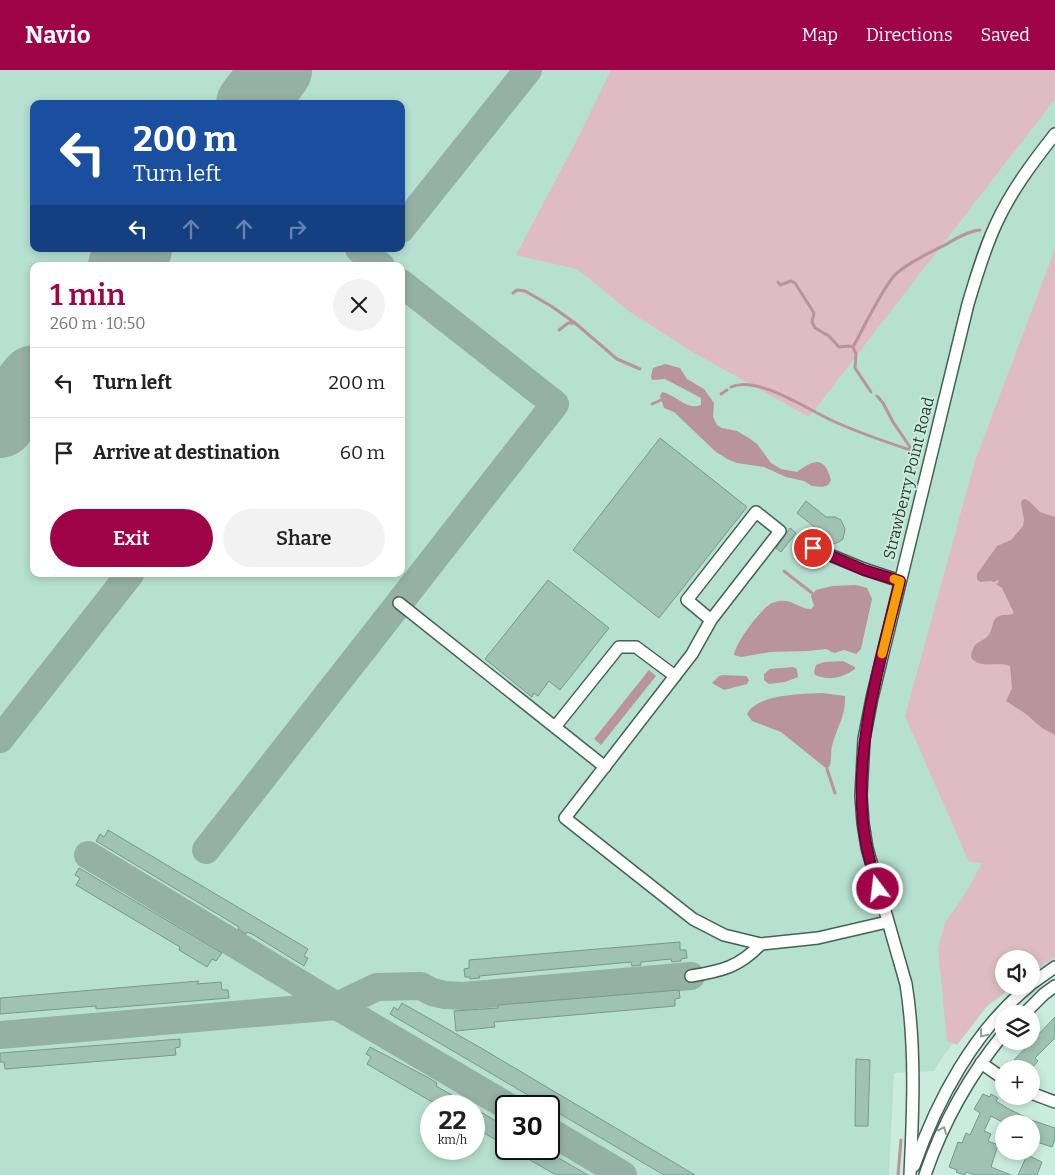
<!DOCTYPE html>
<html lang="en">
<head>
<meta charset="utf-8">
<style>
	:root { --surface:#fff; --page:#f2f2f2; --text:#222; --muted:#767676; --line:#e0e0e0; --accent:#9f0449 }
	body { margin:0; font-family:Bitter,serif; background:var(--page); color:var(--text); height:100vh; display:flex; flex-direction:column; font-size:19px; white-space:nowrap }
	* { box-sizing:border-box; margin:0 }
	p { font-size:16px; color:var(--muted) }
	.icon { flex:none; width:28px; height:28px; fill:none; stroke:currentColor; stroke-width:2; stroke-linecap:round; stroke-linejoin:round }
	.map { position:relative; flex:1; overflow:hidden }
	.panel { position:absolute; left:30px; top:192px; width:375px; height:315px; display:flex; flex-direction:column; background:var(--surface); border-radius:10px; box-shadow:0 2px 8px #0003 }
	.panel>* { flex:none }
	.banner { position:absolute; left:30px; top:30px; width:375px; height:152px; border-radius:10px; box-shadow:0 2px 8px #0003; background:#1a4fa0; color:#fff; overflow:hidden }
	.tools { position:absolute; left:995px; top:880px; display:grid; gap:10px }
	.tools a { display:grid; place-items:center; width:45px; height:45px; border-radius:50%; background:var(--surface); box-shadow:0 2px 8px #0003; font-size:25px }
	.speed { position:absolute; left:420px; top:1025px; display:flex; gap:10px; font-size:25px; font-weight:700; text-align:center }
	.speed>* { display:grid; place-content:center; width:65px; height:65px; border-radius:50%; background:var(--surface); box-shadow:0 2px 8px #0003; line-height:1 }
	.speed small { font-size:12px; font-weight:400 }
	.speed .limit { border:2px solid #111; border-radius:8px; background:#fff; color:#111 }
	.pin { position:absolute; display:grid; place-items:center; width:42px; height:42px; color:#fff; margin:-21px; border:2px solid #fff; border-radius:50%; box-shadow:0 1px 5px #0007 }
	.me { position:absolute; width:55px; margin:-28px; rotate:345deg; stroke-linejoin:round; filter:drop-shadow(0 0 4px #0008) }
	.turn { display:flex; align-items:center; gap:18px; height:105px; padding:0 20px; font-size:22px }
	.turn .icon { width:65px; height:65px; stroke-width:2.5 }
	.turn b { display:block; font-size:35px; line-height:42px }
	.lanes { display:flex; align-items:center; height:48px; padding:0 20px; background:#0003; justify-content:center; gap:25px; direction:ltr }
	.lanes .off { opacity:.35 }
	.round { display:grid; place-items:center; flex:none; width:52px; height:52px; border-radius:26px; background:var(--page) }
	.head { display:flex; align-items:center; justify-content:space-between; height:85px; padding:0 20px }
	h1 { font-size:30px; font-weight:600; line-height:38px; color:var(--accent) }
	.cta { display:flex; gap:10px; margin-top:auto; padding:10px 20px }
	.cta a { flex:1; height:58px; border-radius:30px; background:var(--accent); color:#fff; font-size:20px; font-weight:600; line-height:58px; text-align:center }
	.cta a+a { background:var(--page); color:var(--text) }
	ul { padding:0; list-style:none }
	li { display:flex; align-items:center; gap:15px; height:70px; padding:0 20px; border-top:1px solid var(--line) }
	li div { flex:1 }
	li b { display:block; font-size:19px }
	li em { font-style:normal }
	header { display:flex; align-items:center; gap:30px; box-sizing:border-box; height:70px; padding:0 25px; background:var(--accent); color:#fff }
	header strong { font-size:24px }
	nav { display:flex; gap:28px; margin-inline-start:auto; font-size:18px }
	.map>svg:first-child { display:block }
	.built { fill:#b6e0d0; fill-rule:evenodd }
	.green { fill:#dfbcc3 }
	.water { fill:#ba949c }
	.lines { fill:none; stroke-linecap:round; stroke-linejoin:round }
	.stream { stroke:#ba949c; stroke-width:3 }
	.taxiway { stroke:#95b0a5; stroke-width:28 }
	.runway { stroke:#95b0a5; stroke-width:70 }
	.building { fill:#a0c2b5; stroke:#79998c }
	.minor-casing { stroke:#436256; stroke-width:14 }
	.minor { stroke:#fff; stroke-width:11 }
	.oneway { stroke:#969c9a }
	.route-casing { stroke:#67032f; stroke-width:12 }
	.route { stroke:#9f0449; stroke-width:9 }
	.slow { stroke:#f59e0b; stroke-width:9 }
	.labels { text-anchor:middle; stroke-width:4; stroke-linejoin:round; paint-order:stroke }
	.street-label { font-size:16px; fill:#2c3a34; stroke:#caecde }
</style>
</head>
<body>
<header>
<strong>Navio</strong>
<nav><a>Map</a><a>Directions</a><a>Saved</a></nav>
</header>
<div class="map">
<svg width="1055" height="1105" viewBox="0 0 1055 1105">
	<rect width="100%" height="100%" fill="#caecde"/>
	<path class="built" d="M0,0h1055v889l-24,16v-16h-27v27h10l-20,16 -6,2 -23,25 -22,27 -9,15 -40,2 -5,102h-889zM34,34h367v145h-367zM34,196h367v308h-367zM431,1036h43v43h-43zM506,1036h43v43h-43z"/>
	<g class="green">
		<path d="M611,0h444v29l-246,318 -120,-67 -59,-38 -53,-43 -61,-14 62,-117z"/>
		<path d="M1055,179v293l-34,78 34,108v229l-24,15v-13h-27v27h9l-25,19 -31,40 -10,-4 -9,-92 7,-26 20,-29 17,-31 -13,-1 -64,-146 70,-255z"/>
	</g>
	<g class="water">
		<path d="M665,294l15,4 7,11 17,10 10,14 -1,14 4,8 5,3 15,3 12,7 8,6 14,19 10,6 16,3c17,-12 27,-17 34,8l-3,5 -6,2 -10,-1 -8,-5 -18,-4 -22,-10 -27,-4 -8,-3 -13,-8 -42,-40 -10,-4 -4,-12 2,-4c13,2 25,19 39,13v-7l-36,-19 -13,1 -1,-4 2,-8z"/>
		<path d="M1025,429l4,2 11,11 15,5v218l-13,-7 -16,-14 -20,-13 6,-13 -2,-22c-12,-5 -31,4 -39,-9 2,-19 13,-13 19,-24 3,-6 2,-14 9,-17 5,-2 10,0 15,-3l-12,-25 -6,-4 3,-2 -1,-2 -4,2 -4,-1 -10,1 -3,-3v-5l20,-28 14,-6 12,-14 1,-6 -3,-17 1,-3z"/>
		<path d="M856,515l11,3 5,11 -11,50 -5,5 -12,-4 -10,3 -8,-4 -18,2 -38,1 -29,5 -7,-2c2,-13 25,-43 36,-51 4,-2 11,-4 15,-3 8,0 16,8 26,8l3,-3 -3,-10 5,-6 16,-4z"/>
		<path d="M843,591l12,6v2c-13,9 -25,12 -40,6l-1,-3 2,-7 8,-3z"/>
		<path d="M793,597l4,2 1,8 -13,5 -16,2 -5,-4v-6l6,-5z"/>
		<path d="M649,600l7,6 -55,69 -7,-6z"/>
		<path d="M723,605l23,1 3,4 -2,4 -23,6 -12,-7 7,-7z"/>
		<path d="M822,623l23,3c1,21 -9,32 -13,50 -2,8 1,18 -5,23l-46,-37 -29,-11 -5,-7c10,-20 55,-20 75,-21z"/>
	</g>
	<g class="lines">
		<g class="stream">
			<path d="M778,212l2,3 11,-4 4,2 19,30 -2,9 3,6 14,8 10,11 10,-1 4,1"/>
			<path d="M513,223l4,-3 8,1 26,15 24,17 42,36 23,10"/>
			<path d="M559,260l9,-7h7"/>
			<path d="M853,277c11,-20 26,-52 40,-70 12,-13 36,-24 52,-32 10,-6 23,-14 35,-15"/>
			<path d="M853,277l3,7 -1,14 16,24"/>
			<path d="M731,317c27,-12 77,23 102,34 26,12 53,21 80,30"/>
			<path d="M721,324l6,-4"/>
			<path d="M877,326l6,7 10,19 19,28"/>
			<path d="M652,334l9,-4"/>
			<path d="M784,501l28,22"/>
			<path d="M827,699l8,24"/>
			<path d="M898,1105l3,-35"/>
		</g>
		<g class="taxiway">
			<path d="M401,159l127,-159"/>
			<path d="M359,179l22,17"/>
			<path d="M0,669l130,-165"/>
			<path d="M206,780l349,-446 -154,-121"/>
			<path d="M88,785l249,151 170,100"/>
			<path d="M0,965l337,-29 40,-19 44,-1 11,6 13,3 18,1 228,-20"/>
			<path d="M549,1061l74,44"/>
		</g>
		<g class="runway">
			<path d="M251,34l26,-34"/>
			<path d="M123,196l14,-17"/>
			<path d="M0,353l34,-43"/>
		</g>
	</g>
	<g class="building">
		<path d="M660,368l87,69 -88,111 -86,-68z"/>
		<path d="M806,431l20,16h9l6,3 4,9 -2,10 -4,3 -9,3 -8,-4 -3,-4 -2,-8 -20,-16z"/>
		<path d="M790,458l6,5 -15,19 -5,-4z"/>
		<path d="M548,510l61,48 -49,62 -11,-9 -11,15 -4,-3 -2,4 -47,-38z"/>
		<path d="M108,760l200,119 -4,7 4,2 -4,8 -52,-32 -5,-2 -1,2 -8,-5 1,-2 -143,-86 4,-7 4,3z"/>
		<path d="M79,798l143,85 -6,8 -4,-2 -5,8 -28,-17 1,-3 -104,-62 4,-7 -5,-3z"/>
		<path d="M680,872v8h6l1,8 -6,1v2l-9,1 -1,-3 -30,3v3l-9,1 -1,-4 -152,14 1,2 -10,1v-2h-5l-1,-8 5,-1v-8z"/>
		<path d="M199,911l-2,3 24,-2 1,8h6l1,8 -133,11v-3l-96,8v-16z"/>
		<path d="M679,920l1,8 -5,1v7l-181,16 1,5 -39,4 -2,-20 44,-3v-3z"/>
		<path d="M402,933l79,45 214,127h-31l-274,-161 4,-7 4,3z"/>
		<path d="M1055,947v21l-20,20 3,3 -7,8h-6l-11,-9z"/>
		<path d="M180,969v8l-5,1 1,7 -171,14 -1,-7h-4v-9z"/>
		<path d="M370,977l59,31 8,5 -1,3 35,20h-16l-6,-3 -2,3h-8l-55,-32 -17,-10 4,-7 -5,-3z"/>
		<path d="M856,989l14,1 -2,66h-13z"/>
		<path d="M983,1024l7,3 1,-3 7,4 -2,3 11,7 24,12 24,8v11l-3,8 -21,-7v-16h-25l-15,-8 -7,15 7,3 -3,7 10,4 -7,22 20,8h-37l-8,-3 -1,3 -9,-3 1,-2 -8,-3 9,-25 4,1 4,-10 4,2 10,-22 -6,-4z"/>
		<path d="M474,1038l32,19v19l-32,-19z"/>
		<path d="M511,1079h32l45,26h-32z"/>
		<path d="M1027,1085l15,7 -5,13h-19z"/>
	</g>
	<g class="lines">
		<g class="minor-casing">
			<g id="minor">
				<path d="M813,478l51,21 36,12"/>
				<path d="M399,533l206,164"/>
				<path d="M711,550l-24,-20 69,-88 24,19 -69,89 -19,34 -127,164 128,101 31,16 37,9 57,-6 69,-16"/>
				<path d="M555,657l64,-80h17l39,29"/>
				<path d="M691,906c31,-5 48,-9 70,-32"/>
				<path d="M1031,914l24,-17"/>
				<path d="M1024,944l20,-20 11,-8"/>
				<path d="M981,993l23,16"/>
				<path d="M1031,1023l24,9"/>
				<path d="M914,1096c23,-66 60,-135 115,-180"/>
				<path d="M910,1105c3,-62 6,-129 -4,-191l-39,-136 -4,-25 -2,-27 3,-57 8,-41 96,-394c8,-27 16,-54 28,-80 15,-33 37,-62 59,-90"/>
				<path d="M925,1105c18,-53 44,-99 79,-142"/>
			</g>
		</g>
		<use href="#minor" class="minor"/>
	</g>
	<defs><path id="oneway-chevron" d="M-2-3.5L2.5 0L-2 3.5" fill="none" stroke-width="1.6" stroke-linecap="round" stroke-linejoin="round" transform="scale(1.25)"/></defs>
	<g class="oneway">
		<use href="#oneway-chevron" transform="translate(983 964) rotate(129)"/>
		<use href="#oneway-chevron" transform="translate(943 1060) rotate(-66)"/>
	</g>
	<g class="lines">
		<g class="route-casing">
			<path id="route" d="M813,478l51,22 36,11c-19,79 -45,159 -37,241 2,23 8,45 15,67"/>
		</g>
		<use href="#route" class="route"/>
		<path class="slow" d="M882,584l18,-73 -6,-2"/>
	</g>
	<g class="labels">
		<g class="street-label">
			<text transform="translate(908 408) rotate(-76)" y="6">Strawberry Point Road</text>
		</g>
	</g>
</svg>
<div class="tools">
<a><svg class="icon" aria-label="sound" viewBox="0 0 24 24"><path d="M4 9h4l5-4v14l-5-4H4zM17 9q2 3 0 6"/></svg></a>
<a><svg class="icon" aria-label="layers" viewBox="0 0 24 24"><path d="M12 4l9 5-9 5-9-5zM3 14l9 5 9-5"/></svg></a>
<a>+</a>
<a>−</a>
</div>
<div class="speed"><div>22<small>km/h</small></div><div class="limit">30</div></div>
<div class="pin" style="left:813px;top:478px;background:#d93025"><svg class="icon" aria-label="arrive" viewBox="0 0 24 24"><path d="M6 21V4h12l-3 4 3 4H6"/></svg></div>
<svg class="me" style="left:878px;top:819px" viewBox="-20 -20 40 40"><circle r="17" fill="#9f0449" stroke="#fff" stroke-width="3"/><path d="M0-11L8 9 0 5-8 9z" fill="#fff"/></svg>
<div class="banner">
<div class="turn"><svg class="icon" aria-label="left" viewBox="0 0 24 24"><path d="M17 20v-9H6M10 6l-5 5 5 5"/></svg><div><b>200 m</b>Turn left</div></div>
<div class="lanes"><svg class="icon" aria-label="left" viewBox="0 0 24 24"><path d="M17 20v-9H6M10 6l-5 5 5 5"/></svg><svg class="icon off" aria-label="ahead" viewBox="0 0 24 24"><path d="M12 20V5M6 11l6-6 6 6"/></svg><svg class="icon off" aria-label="ahead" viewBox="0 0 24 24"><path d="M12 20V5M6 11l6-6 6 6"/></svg><svg class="icon off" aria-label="right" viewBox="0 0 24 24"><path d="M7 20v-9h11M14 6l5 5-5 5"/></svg></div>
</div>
<section class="panel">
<div class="head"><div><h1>1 min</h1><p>260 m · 10:50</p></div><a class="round"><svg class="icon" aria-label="close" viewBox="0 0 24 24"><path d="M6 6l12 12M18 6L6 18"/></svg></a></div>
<ul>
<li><svg class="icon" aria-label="left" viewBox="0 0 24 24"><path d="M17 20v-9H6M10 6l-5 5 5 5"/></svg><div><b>Turn left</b></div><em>200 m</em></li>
<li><svg class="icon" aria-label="arrive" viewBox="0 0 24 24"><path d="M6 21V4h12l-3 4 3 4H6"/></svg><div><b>Arrive at destination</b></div><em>60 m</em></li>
</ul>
<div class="cta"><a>Exit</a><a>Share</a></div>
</section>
</div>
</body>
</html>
